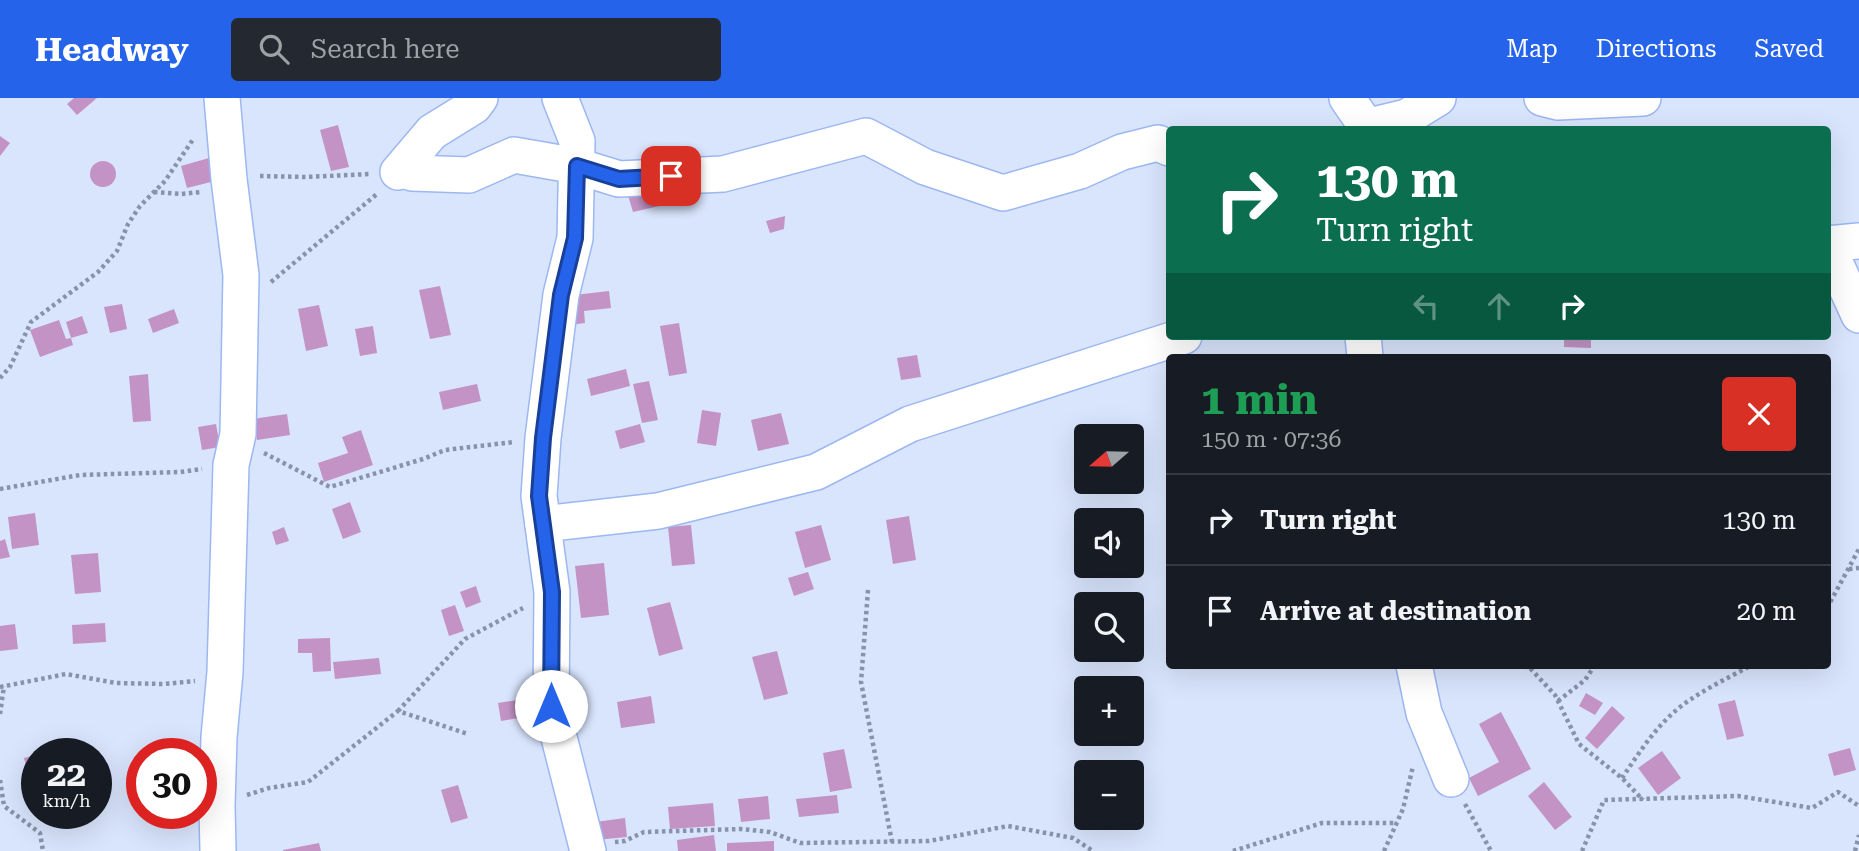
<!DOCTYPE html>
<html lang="en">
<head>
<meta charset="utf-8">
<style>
	:root { --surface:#171b24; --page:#242831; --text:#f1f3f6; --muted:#9ea1a6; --line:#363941; --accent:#2563eb }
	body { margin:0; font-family:"Roboto Serif",serif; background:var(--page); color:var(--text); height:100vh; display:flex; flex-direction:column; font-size:26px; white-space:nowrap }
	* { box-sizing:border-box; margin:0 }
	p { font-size:23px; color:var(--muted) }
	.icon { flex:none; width:38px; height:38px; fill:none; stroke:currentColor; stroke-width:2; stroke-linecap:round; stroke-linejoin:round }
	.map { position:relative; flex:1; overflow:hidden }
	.drawer { position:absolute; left:1166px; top:256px; width:665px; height:315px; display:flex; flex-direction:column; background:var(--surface); border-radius:7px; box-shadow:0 7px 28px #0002 }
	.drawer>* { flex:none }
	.banner { position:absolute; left:1166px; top:28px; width:665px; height:214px; border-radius:7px; box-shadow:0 7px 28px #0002; background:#0b6e4f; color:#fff; overflow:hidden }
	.needle { width:46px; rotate:250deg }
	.buttons { position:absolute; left:1074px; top:326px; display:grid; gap:14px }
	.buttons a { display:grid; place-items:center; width:70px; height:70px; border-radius:7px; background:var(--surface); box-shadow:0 7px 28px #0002; font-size:35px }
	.speed { position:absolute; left:21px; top:640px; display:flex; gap:14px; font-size:35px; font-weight:700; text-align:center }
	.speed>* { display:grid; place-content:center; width:91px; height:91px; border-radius:50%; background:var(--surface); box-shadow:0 7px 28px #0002; line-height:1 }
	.speed small { font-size:18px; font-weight:400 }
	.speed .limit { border:10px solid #d22; background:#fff; color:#111 }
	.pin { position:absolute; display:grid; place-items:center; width:60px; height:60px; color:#fff; margin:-30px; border-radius:14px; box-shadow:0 4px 10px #0006 }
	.me { position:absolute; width:77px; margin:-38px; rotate:0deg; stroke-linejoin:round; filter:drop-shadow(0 0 5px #0008) }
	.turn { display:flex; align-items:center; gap:24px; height:147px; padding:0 35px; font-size:32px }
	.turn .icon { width:91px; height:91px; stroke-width:2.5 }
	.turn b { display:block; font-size:49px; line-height:60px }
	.lanes { display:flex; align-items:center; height:66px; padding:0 35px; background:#0003; justify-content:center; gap:35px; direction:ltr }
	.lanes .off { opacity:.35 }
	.round { display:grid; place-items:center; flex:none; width:74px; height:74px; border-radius:7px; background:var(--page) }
	.head { display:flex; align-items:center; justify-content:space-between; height:119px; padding:0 35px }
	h1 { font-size:42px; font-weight:700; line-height:52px; color:#1e9e55 }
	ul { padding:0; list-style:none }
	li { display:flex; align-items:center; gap:21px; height:91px; padding:0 35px; border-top:2px solid var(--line) }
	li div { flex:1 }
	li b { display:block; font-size:26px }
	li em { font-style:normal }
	header { display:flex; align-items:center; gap:42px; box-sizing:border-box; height:98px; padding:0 35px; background:var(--accent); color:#fff }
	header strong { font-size:33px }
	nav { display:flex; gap:38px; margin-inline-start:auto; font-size:24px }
	.search { width:490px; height:63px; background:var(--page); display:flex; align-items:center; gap:18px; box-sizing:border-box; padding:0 24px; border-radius:7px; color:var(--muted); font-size:26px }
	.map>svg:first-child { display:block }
	.building { fill:#c393c5 }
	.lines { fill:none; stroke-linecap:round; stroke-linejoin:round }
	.minor-casing { stroke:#9cb7f1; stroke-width:38 }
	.path { stroke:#8893ab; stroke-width:4.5; stroke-dasharray:3.5 3.5; stroke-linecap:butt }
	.minor { stroke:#fff; stroke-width:35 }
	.route-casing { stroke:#184099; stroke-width:18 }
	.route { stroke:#2563eb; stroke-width:12 }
</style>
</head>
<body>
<header>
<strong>Headway</strong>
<div class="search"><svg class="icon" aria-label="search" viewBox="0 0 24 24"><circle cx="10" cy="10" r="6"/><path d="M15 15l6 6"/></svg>Search here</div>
<nav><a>Map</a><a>Directions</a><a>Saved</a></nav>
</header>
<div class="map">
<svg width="1859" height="753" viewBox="0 0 1859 753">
	<rect width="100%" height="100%" fill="#d9e5fd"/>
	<g class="building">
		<path d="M74,0h23l-20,17 -10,-11z"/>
		<path d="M338,27l11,42 -18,4 -11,-41z"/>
		<path d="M0,38l10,7 -10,13z"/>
		<path d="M209,60l6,23 -28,7 -6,-22z"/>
		<circle cx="103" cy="76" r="13"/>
		<path d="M668,84l5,21 -40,9 -6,-20z"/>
		<path d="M785,118l-1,13 -14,4 -4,-12z"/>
		<path d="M440,188l11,49 -21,4 -11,-49z"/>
		<path d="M609,193l2,17 -27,3 1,12 -15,2 -4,-29z"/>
		<path d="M122,206l5,25 -17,4 -6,-26z"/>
		<path d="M319,207l9,41 -22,5 -8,-42z"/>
		<path d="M174,211l5,14 -26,10 -5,-14z"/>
		<path d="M82,218l6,17 -17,5 -5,-16z"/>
		<path d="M59,222l7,19 5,-1 2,7 -33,12 -10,-27z"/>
		<path d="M679,225l8,50 -18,3 -9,-50z"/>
		<path d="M373,228l4,27 -17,3 -5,-27z"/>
		<path d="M1564,238h27v12l-27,-1z"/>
		<path d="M917,257l4,22 -20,3 -4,-22z"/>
		<path d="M626,271l4,17 -39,10 -4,-17z"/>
		<path d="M148,276l3,47 -18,1 -4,-46z"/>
		<path d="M649,283l9,39 -16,3 -9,-39z"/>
		<path d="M477,286l4,17 -38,9 -4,-18z"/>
		<path d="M702,312l19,3 -5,33 -19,-3z"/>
		<path d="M781,315l8,31 -31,7 -7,-31z"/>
		<path d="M287,316l3,21 -33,5 -4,-21z"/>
		<path d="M216,326l4,23 -18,3 -4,-23z"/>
		<path d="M640,326l5,18 -25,7 -5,-18z"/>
		<path d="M361,332l12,35 -49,17 -6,-19 30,-10 -6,-16z"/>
		<path d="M350,404l11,30 -18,7 -11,-30z"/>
		<path d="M35,415l4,32 -27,4 -4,-32z"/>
		<path d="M909,418l7,44 -23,4 -7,-44z"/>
		<path d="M691,427l4,39 -23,2 -4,-39z"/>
		<path d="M821,427l10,35 -26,8 -10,-36z"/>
		<path d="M284,429l5,14 -13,4 -4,-13z"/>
		<path d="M5,441l5,18 -10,2v-18z"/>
		<path d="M98,455l3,39 -26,2 -4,-39z"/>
		<path d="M604,465l5,52 -28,3 -6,-52z"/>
		<path d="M808,474l6,17 -20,7 -6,-18z"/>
		<path d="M476,488l5,16 -15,6 -6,-16z"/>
		<path d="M670,504l13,47 -24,7 -12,-48z"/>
		<path d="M455,507l9,26 -15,5 -8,-26z"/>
		<path d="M105,525l1,19 -33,2 -1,-19z"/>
		<path d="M15,526l3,25 -18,2v-25z"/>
		<path d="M330,540l1,33 -18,1 -1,-19h-14v-14z"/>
		<path d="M777,553l11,43 -24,6 -12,-43z"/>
		<path d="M379,560l2,16 -46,5 -2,-17z"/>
		<path d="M1586,595l17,10 -8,12 -16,-9z"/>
		<path d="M581,596l4,12 -13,4 -4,-12z"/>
		<path d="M651,598l4,27 -34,5 -4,-26z"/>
		<path d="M529,600l3,18 -31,5 -3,-18z"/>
		<path d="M1735,602l9,36 -17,4 -9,-36z"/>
		<path d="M1612,608l13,12 -28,31 -12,-11z"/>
		<path d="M1501,614l30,57 -53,27 -9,-18 30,-16 -20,-38z"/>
		<path d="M73,647l3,9h-34v-1z"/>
		<path d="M1850,650l6,22 -22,6 -6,-22z"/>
		<path d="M844,651l8,39 -22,4 -7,-39z"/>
		<path d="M1662,653l19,27 -23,17 -20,-27z"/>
		<path d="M37,657v19l-8,2 -5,-18z"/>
		<path d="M1544,684l28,35 -17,13 -27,-34z"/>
		<path d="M458,687l10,33 -17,5 -10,-33z"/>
		<path d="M837,697l2,18 -40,4 -3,-18z"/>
		<path d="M768,698l2,23 -29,3 -3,-23z"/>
		<path d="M713,705l2,23 -45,3 -2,-22z"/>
		<path d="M625,720l2,19 -31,3 -1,-18z"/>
		<path d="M714,737l2,16h-38l-1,-11z"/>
		<path d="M774,743v10h-47v-8z"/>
		<path d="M319,745l2,8h-38v-1z"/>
	</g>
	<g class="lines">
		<g class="minor-casing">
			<g id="minor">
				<path d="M560,0l17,43 -2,97 -14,57 -18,143 -4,58 13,96 -1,114 37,145"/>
				<path d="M1347,0l22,32"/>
				<path d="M1542,0l16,4 85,-4"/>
				<path d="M1365,29l42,-10 31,-19"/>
				<path d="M398,74l34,-40 42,-26 6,-8"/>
				<path d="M412,75l57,2 45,-20 63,11 42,13 104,-5 143,-38 59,31 78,26 77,-22 42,-19 36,-9 11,5"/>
				<path d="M1827,146l32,-3"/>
				<path d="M1827,147l32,70"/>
				<path d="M1363,238l2,21"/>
				<path d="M543,426l115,-13 158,-39 94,-48 274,-88"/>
				<path d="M1414,567l10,48 27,66"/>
				<path d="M218,753l-1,-45 2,-69 6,-65 6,-207 7,-31 3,-159 -12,-96 -7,-81"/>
			</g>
		</g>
		<g class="path">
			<path d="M260,78l46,1 64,-3"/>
			<path d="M154,94l27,2 20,-2"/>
			<path d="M271,184l106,-88"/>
			<path d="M0,280l10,-11 21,-45 67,-50 19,-21 11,-27 12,-18 25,-25 29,-43"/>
			<path d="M264,355l66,34 93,-28 22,-9 69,-8"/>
			<path d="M0,391l80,-14 100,-3 22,-3"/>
			<path d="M1849,471l10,-1"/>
			<path d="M868,492l-7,92 31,160"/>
			<path d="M1827,510l32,-59"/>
			<path d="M1496,567l33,2 26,28 24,49 43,34 21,22"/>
			<path d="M0,589l66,-13 50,9 48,1 31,-3"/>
			<path d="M1558,603l27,-21 10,-15"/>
			<path d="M398,613l67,-72 58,-31"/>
			<path d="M0,616l4,-28"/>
			<path d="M1622,680c15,-22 30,-46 51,-65 21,-19 53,-34 79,-48"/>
			<path d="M0,682l4,26 36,27 3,18"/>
			<path d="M247,697l22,-7 39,-6 90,-71 70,23"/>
			<path d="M1465,706l26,47"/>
			<path d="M615,744l10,-1 19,-9 97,-3 29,3 30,11 129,-2 79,-15 65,12 20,13"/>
			<path d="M1233,753l89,-28h75"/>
			<path d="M1384,753l19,-42 10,-43"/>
			<path d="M1582,753l22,-51 134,-4 74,12 26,-16 21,14"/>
			<path d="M1855,753l4,-16"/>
		</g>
		<use href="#minor" class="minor"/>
	</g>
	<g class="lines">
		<g class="route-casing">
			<path id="route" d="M551,608l1,-114 -13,-96 4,-58 18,-143 14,-57 2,-72 42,13 52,-3"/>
		</g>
		<use href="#route" class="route"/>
	</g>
</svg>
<div class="buttons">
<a><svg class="needle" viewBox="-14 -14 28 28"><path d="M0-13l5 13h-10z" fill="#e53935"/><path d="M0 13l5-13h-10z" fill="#9ea1a6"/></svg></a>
<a><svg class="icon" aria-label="sound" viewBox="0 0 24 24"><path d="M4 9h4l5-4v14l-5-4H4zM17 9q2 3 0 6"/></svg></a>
<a><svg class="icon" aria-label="search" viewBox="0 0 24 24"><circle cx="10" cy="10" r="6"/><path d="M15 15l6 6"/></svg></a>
<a>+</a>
<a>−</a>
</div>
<div class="speed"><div>22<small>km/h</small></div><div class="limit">30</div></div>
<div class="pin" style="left:671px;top:78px;background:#d93025"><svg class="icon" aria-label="arrive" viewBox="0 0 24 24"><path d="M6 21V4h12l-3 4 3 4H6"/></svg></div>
<svg class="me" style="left:551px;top:608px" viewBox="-20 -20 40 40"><circle r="19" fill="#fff"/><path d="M0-13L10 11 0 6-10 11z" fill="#2563eb"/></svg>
<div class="banner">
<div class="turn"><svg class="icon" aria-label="right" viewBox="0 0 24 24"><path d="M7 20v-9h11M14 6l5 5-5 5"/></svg><div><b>130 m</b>Turn right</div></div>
<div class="lanes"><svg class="icon off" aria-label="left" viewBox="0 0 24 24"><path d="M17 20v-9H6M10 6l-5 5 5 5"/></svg><svg class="icon off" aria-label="ahead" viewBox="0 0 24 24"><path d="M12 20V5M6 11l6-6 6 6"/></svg><svg class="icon" aria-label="right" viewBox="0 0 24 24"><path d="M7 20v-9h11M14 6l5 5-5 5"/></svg></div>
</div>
<section class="drawer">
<div class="head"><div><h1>1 min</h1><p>150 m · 07:36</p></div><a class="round" style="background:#d93025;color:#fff"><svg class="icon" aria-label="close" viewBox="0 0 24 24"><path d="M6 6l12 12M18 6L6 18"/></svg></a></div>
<ul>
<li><svg class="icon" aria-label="right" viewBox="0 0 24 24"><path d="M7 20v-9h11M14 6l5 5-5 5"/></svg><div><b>Turn right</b></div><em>130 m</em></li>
<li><svg class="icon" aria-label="arrive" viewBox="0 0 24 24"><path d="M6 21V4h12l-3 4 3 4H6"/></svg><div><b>Arrive at destination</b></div><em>20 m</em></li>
</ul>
</section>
</div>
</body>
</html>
